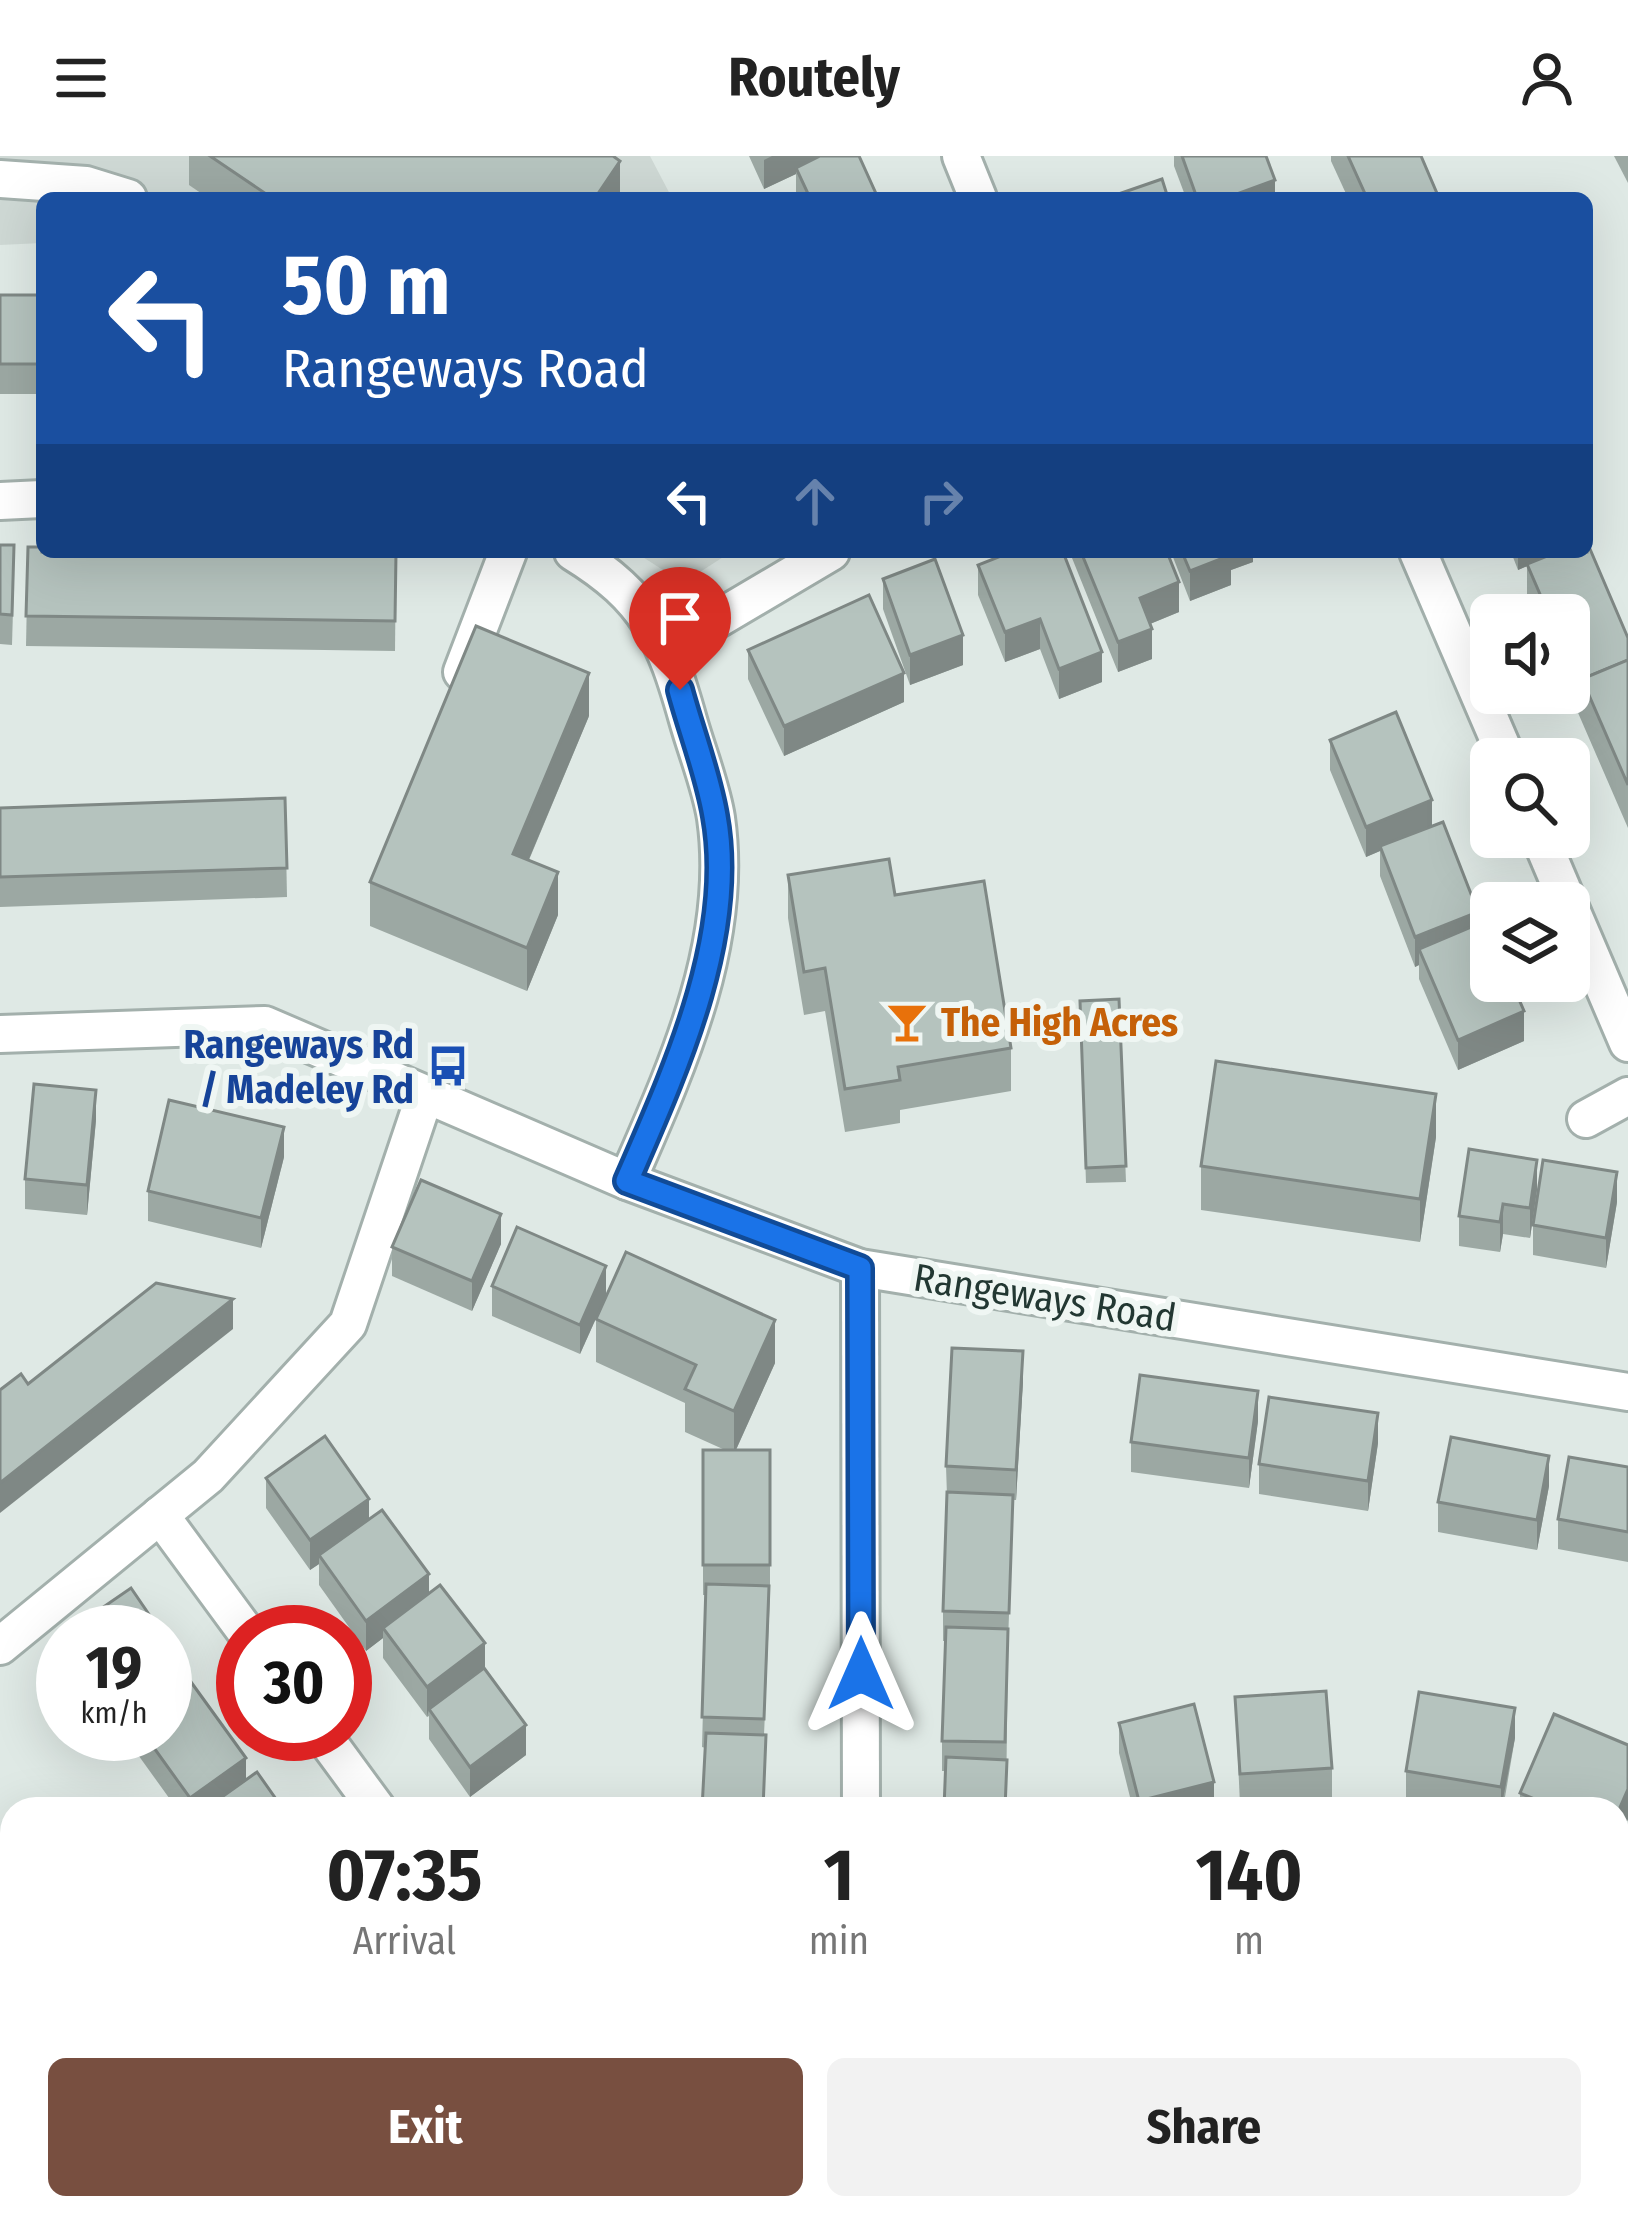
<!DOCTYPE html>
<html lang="en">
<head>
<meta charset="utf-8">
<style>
	:root { --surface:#fff; --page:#f2f2f2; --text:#222; --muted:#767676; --accent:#784f40 }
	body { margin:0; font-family:"Fira Sans Condensed",sans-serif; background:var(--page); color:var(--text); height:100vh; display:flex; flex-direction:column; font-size:45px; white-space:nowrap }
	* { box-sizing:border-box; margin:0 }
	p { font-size:39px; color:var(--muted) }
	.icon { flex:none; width:66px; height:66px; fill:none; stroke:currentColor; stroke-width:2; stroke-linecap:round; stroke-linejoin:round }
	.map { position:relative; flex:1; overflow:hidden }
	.side { position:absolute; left:0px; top:1641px; width:1629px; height:423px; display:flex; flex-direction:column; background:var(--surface); border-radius:36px 36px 0 0; box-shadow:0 12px 48px #0002 }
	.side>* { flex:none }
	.hud { position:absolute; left:36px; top:36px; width:1557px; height:366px; border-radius:18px; box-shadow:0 12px 48px #0002; background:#1a4fa0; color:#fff; overflow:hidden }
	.tools { position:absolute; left:1470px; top:438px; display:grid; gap:24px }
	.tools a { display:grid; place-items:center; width:120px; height:120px; border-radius:18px; background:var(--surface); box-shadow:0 12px 48px #0002; font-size:60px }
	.speed { position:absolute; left:36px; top:1449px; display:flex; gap:24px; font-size:60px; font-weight:700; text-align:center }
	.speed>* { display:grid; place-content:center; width:156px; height:156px; border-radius:50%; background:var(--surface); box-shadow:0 12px 48px #0002; line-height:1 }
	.speed small { font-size:30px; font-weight:400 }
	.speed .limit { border:18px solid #d22; background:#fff; color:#111 }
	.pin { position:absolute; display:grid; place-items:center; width:102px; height:102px; color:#fff; margin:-123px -51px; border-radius:50% 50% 50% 0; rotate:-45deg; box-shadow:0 0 12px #0007 }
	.pin .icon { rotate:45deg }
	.me { position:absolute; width:132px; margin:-66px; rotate:0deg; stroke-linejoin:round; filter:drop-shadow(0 0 9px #0008) }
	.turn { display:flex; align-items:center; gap:42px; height:252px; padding:0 48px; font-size:54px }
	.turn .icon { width:156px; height:156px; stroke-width:2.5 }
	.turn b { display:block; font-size:84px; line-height:102px }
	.lanes { display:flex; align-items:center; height:114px; padding:0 48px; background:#0003; justify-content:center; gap:60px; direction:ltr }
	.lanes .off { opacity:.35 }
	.eta { display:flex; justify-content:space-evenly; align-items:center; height:204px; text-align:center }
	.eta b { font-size:72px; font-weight:700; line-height:84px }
	.button { display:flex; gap:24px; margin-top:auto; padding:24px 48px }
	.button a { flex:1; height:138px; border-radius:18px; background:var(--accent); color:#fff; font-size:48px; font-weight:700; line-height:138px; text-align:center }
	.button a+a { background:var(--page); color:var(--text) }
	header { display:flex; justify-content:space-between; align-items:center; height:156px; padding:0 48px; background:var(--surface); font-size:54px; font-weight:700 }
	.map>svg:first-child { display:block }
	.built { fill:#ced8d4 }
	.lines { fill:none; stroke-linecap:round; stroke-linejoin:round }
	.minor-casing { stroke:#a3b0ac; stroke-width:42 }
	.minor { stroke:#fff; stroke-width:36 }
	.wall { fill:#9ca8a3 }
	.shaded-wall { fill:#7f8885 }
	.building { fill:#b5c3be; stroke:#7f8885; stroke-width:3 }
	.route-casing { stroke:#114b97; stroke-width:30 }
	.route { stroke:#1a73e8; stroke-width:21 }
	.labels { text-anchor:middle; stroke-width:12; stroke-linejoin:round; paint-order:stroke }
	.food-label { font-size:39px; font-weight:bold; fill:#c56008; stroke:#eff6f3; text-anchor:start }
	.transit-label { font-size:39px; font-weight:bold; fill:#164399; stroke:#eff6f3; text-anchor:end }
	.street-label { font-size:39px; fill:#223732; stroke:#eff6f3 }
</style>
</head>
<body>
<header><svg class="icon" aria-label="menu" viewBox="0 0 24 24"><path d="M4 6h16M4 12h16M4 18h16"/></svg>Routely<svg class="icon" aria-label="person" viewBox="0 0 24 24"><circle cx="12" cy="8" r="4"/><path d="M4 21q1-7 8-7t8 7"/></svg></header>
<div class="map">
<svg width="1628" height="2062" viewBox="0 0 1628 2062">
	<rect width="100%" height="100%" fill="#dfe9e5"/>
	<g class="built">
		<path d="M0,0h650l22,42h-630v45l-42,2z"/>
		<path d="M635,396h96l-48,31z"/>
	</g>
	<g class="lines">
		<g class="minor-casing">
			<g id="minor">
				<path d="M961,0l17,42"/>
				<path d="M0,23l86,6 42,13"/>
				<path d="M0,345l42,-2"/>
				<path d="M573,396c75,46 92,86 115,168 9,32 23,66 28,98 18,126 -40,251 -89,363"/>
				<path d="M1418,396l89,207"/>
				<path d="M667,493l164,-97"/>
				<path d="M462,516l46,-120"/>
				<path d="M1540,681l28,66"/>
				<path d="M1569,749l59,138"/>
				<path d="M0,878l265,-9 362,156 233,87 768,124"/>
				<path d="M1586,963l42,-23"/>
				<path d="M860,1112l1,541"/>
				<path d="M160,1359l86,117"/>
				<path d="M0,1490l208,-170 140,-152 77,-229"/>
				<path d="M322,1578l55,75"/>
				<path d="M1617,1808l11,7"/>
				<path d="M0,2005l12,-8"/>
				<path d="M1015,2052l8,10"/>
				<path d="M729,2062l13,-10"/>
			</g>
		</g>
		<use href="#minor" class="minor"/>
	</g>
	<g class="wall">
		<path d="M189,0h424l7,42h-412l-19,-13z"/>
		<path d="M749,0h110l19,42h-82v-24l-32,15z"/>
		<path d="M1174,0h92l9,42h-89l-12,-32z"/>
		<path d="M1331,0h90l18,42h-91l-17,-37z"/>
		<path d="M1614,0h14v27z"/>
		<rect x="0" y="139" width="42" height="99"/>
		<path d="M0,389l14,30 -2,70 -12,-1z"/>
		<path d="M28,391l368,6 -1,98 -369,-5z"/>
		<path d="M1011,396l91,130 -43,17 -19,-50 -35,13 -27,-67v-30z"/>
		<path d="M1072,396h95l12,60 -29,12 2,35 -34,13 -46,-114z"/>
		<path d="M1171,396h82v10l-22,8v15l-41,16z"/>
		<path d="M1511,396h76l41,86v190l-59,-136v-77h-33l-9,-21v-28l-9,4z"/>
		<path d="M883,423l80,86 -53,20 -27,-76z"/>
		<path d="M748,494l156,52 -120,54 -36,-77z"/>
		<path d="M589,560l-60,144 29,55 -31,76 -157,-65v-44z"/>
		<path d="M1330,584l102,86 46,98 46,117 -66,29 -39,-91v-14l-4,2 -35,-91v-25l-14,6 -36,-87z"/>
		<path d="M285,642l2,99 -287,10v-99z"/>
		<path d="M788,719l107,20 116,153v43l-111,19v13l-55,9 -20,-121 -21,4 -16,-97z"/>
		<path d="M1119,843l7,183 -40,1 -6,-182z"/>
		<path d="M96,964l-9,95 -62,-6v-30z"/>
		<path d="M1436,981l-16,105 -219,-32v-44z"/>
		<path d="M284,1001l-23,91 -113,-27v-30z"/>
		<path d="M1537,1034l-7,48 -27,-4 -3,18 -41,-6v-30z"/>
		<path d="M1617,1046l-11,66 -73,-13v-30z"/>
		<path d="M501,1088l-29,67 -80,-35v-29z"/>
		<path d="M492,1130l114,10 -26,58 -88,-38z"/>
		<path d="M596,1163l179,44 -39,87h34v145l-6,140 2,30 -64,-18 4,-152h-3v-145h22l-40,-18v-29l-89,-41z"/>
		<path d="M1023,1225l-7,119h-3l-5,143 -2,166h-62l2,-38h-4v-30l3,-100h-2v-30l4,-115 -1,-30z"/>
		<path d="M1258,1265l-9,67 -118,-16v-30z"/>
		<path d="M1378,1287l-10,68 -109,-17v-30z"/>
		<path d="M1628,1311v95l-70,-13v-30z"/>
		<path d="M266,1322l103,41 60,74 56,75 41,87 -56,42 -41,-58v-23l-2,1 -44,-59v-20l-17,13 -47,-66v-21l-9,6 -44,-62z"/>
		<path d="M1549,1330l-12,64 -99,-18v-30z"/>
		<path d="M181,1534l65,90 37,29h-106l-41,-57v-18h29z"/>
		<path d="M1235,1541l97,71v29l-92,7z"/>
		<path d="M1119,1567l95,86h-81l-14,-56z"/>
		<path d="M1515,1582l-12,71h-48l-49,-9v-29z"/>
		<path d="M1628,1589v74l-11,25v-35h-97v-16z"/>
		<path d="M0,1707l12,17v126l-7,-10v-26l-5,4z"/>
		<path d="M1617,1872l11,8v102l-11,-8z"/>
		<path d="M39,2052h133l3,10h-136z"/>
		<path d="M498,2052h55l-14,10h-34z"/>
		<path d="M1139,2052h121l9,10h-130z"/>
	</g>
	<g class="shaded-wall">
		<path d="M772,0h48l-24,12v6l-32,15v-29z"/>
		<path d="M620,5v37h-25z"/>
		<path d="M1275,24v18h-49z"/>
		<path d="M1226,396h27v10l-22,8v15l-41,16v-30z"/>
		<path d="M1518,396h42l-42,18z"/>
		<path d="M1179,426v30l-39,16v-30z"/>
		<path d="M1040,463v30l-35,13v-30z"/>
		<path d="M1152,473v30l-34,13v-30z"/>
		<path d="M963,479v30l-53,20v-30z"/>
		<path d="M1102,496v30l-43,17v-30z"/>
		<path d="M589,517v43l-76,181v-43z"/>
		<path d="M904,517v29l-120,54v-30z"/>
		<path d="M1432,644v29l-52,17v5l-14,6v-30z"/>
		<path d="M558,716v43l-31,76v-43z"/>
		<path d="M1478,756v30l-59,7v16l-4,2v-30z"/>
		<path d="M1524,855v30l-66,29v-30z"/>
		<path d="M96,934v30l-9,95v-30z"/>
		<path d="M1436,938v43l-16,105v-43z"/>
		<path d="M284,971v30l-23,91v-30z"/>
		<path d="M1537,1004v30l-7,48v-30z"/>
		<path d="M1617,1016v30l-11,66v-30z"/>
		<path d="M1503,1048v30l-3,18v-30z"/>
		<path d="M501,1058v30l-29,67v-30z"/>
		<path d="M606,1110v30l-26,58v-29z"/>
		<path d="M233,1143v30l-233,184v-30z"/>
		<path d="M775,1164v43l-41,91v-43z"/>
		<path d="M1023,1195v30l-7,119v-30z"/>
		<path d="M1258,1235v30l-9,67v-30z"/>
		<path d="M1378,1257v30l-10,68v-30z"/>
		<path d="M1549,1300v30l-12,64v-30z"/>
		<path d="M369,1343v30l-50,26v9l-9,6v-30z"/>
		<path d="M429,1418v30l-46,24v10l-17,13v-30z"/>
		<path d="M485,1487v30l-56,36 -2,8v-30z"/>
		<path d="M181,1506v30l-16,11v-30z"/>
		<path d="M1515,1552v30l-14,71v-22z"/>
		<path d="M526,1569v30l-56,42v-30z"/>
		<path d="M246,1602v30l-29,21h-27v-11z"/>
		<path d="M1214,1626v27h-75v-8z"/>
		<path d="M1628,1633v30l-11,25v-30z"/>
		<path d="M12,1780v30h-7v4l-5,4v-30z"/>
		<path d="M516,2052h37l-14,10h-23z"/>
	</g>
	<g class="building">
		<path d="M210,0h403l7,5 -25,37h-323z"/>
		<path d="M820,0h39l19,42h-68l-14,-30z"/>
		<path d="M1182,0h84l9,24 -49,18h-29z"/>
		<path d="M1348,0h73l18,42h-72z"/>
		<path d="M1162,23l6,19h-61z"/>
		<rect x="0" y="139" width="42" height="69"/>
		<path d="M1587,386l41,96v22l-46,19v14l-13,-31v-47h-20l-22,-51 30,-12h30z"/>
		<path d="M0,389h14l-2,70 -12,-1z"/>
		<path d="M28,391h14v5l354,1 -1,68 -369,-5z"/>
		<path d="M1011,396h52l39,100 -43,17 -19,-50 -35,13 -27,-67z"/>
		<path d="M1081,396h86l12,30 -39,16 12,31 -34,13z"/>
		<path d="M1182,396h48l1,3 -41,16z"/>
		<path d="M935,403l28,76 -53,20 -27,-76z"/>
		<path d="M869,439l35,78 -120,53 -36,-76z"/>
		<path d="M476,470l113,47 -76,181 45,18 -31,76 -157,-66z"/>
		<path d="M1628,504v125l-46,-106z"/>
		<path d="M1396,556l36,88 -66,27 -36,-87z"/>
		<path d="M285,642l2,70 -287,9v-69z"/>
		<path d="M1443,666l35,90 -63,25 -35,-91z"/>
		<path d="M889,703l6,36 89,-14 27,167 -113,19 2,13 -55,9 -20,-121 -21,4 -16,-97z"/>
		<path d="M1485,765l6,13v47h20l13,30 -66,29 -39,-91z"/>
		<path d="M1119,843l7,167 -40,2 -6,-167z"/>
		<path d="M1216,905l220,33 -16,105 -219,-33z"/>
		<path d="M34,928l62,6 -9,95 -62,-6z"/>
		<path d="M169,944l115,27 -23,91 -113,-27z"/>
		<path d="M1469,993l68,11 -7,48 -27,-4 -3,18 -41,-6z"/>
		<path d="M1543,1004l74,12 -11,66 -73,-13z"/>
		<path d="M421,1024l80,34 -29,67 -80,-34z"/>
		<path d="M517,1071l89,39 -26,59 -88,-39z"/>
		<path d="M626,1096l149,68 -41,91 -49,-22 11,-24 -100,-46z"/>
		<path d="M156,1127l77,16 -233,184v-93l21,-16 7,10z"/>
		<path d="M952,1192l71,3 -7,119 -70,-4z"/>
		<path d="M1140,1219l118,16 -9,67 -118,-16z"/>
		<path d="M1269,1241l109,16 -10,68 -109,-17z"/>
		<path d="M325,1280l44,63 -59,41 -44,-62z"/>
		<path d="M1451,1281l98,19 -12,64 -99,-18z"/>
		<rect x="703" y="1294" width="67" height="115"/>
		<path d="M1569,1301l59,10v65l-70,-13z"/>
		<path d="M947,1336l66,3 -4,118 -66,-2z"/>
		<path d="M382,1354l47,64 -63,47 -47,-66z"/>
		<path d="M706,1428l63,2 -5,133 -62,-2z"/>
		<path d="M440,1429l45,58 -58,44 -44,-59z"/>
		<path d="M131,1432l30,44h-89l-2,-2z"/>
		<path d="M946,1471l62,2 -3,113 -63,-1z"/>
		<path d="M165,1482l16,24 -16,11z"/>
		<path d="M484,1512l42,57 -56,42 -41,-58z"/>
		<path d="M191,1526l55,76 -56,40 -46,-64h21v-33z"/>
		<path d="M1326,1535l6,77 -92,6 -5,-77z"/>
		<path d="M1419,1536l96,16 -14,79 -95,-16z"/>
		<path d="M1194,1548l20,78 -75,19 -20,-78z"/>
		<path d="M1554,1558l74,31v44l-11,25v-5h-59l-38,-16z"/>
		<path d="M706,1577l60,2 -3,74h-61z"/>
		<path d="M946,1601l61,3 -2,49h-61z"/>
		<path d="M257,1616l26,37h-78z"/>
		<path d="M0,1707l12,17v56l-12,8z"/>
		<path d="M12,1805v15l-7,-10z"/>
		<path d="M1617,1872l11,8v72l-11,-8z"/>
		<path d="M16,2052h9l7,10h-29z"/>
		<path d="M52,2052h120l3,5 -7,5h-109z"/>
		<path d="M386,2052h87l7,10h-108z"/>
		<path d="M789,2052h98l8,10h-110l-3,-4z"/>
		<path d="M1153,2052h107l9,10h-107z"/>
	</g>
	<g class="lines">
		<g class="route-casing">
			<path id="route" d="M680,534c11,41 28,84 35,126 22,121 -41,257 -88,365l233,87 1,406"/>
		</g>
		<use href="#route" class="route"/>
	</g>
	<defs>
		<g id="bar-bare" transform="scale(3.24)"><path d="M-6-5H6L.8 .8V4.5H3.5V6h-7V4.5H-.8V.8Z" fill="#e8710a" stroke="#eff6f3" stroke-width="2.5" paint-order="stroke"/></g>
		<g id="bus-bare" transform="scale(3.24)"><path d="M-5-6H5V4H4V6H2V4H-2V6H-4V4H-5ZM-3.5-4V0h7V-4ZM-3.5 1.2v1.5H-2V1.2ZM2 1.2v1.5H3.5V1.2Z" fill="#1a4fb4" stroke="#eff6f3" stroke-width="2.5" paint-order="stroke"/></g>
	</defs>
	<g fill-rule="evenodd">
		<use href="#bar-bare" x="907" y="866"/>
		<use href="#bus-bare" x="448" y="910"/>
	</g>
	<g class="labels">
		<g class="food-label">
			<text x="941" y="880">The High Acres</text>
		</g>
		<g class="transit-label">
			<text x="414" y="902">Rangeways Rd<tspan x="414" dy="45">/ Madeley Rd</tspan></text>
		</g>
		<g class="street-label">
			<text transform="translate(1045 1141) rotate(9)" y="14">Rangeways Road</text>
		</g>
	</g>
</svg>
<div class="tools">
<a><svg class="icon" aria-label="sound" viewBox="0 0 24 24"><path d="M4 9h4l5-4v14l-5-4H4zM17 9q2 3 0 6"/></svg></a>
<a><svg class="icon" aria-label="search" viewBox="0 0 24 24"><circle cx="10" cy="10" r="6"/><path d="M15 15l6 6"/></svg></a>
<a><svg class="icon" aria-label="layers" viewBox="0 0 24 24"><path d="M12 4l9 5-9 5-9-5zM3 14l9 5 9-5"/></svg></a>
</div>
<div class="speed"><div>19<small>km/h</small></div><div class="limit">30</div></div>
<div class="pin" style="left:680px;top:534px;background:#d93025"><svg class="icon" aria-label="arrive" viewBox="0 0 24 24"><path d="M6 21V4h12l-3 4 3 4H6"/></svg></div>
<svg class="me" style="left:861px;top:1518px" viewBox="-20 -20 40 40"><path d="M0-17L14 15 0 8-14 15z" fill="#1a73e8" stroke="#fff" stroke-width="4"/></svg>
<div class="hud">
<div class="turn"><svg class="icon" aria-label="left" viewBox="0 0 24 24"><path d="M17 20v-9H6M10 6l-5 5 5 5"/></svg><div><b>50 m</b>Rangeways Road</div></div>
<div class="lanes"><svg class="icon" aria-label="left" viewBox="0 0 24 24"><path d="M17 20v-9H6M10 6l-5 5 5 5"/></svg><svg class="icon off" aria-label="ahead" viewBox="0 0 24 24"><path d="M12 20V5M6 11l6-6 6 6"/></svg><svg class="icon off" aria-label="right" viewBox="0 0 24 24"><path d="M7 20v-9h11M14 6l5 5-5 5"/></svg></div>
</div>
<section class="side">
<div class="eta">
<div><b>07:35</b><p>Arrival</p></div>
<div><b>1</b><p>min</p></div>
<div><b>140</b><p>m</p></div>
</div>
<div class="button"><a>Exit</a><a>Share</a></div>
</section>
</div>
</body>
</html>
